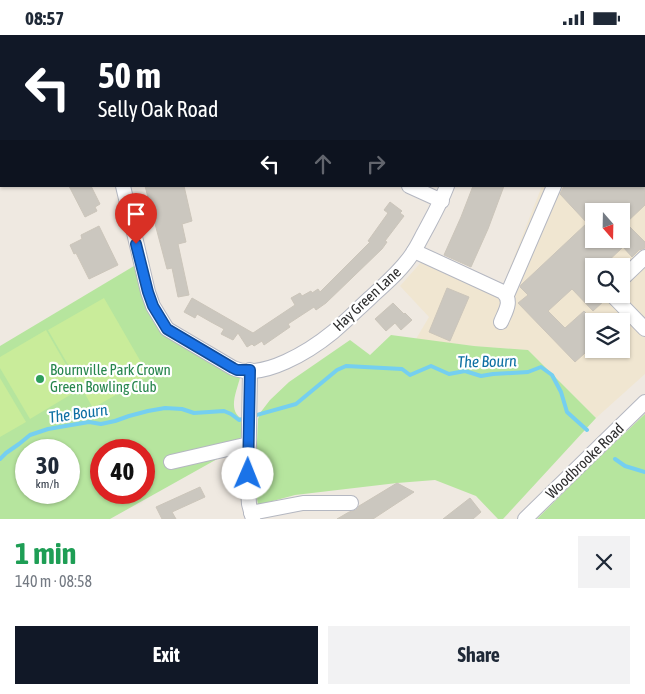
<!DOCTYPE html>
<html lang="en">
<head>
<meta charset="utf-8">
<style>
	:root { --surface:#fff; --page:#f2f2f3; --text:#1f2937; --muted:#747a83; --accent:#111827 }
	body { margin:0; font-family:"Asap Condensed",sans-serif; background:var(--page); color:var(--text); height:100vh; display:flex; flex-direction:column; font-size:19px; white-space:nowrap }
	* { box-sizing:border-box; margin:0 }
	p { font-size:16px; color:var(--muted) }
	.icon { flex:none; width:28px; height:28px; fill:none; stroke:currentColor; stroke-width:2; stroke-linecap:round; stroke-linejoin:round }
	.map { position:relative; height:484px; overflow:hidden }
	.details { display:flex; flex-direction:column; background:var(--surface); flex:1 }
	.details>* { flex:none }
	.banner { position:absolute; left:0px; top:0px; width:645px; height:152px; box-shadow:0 1px 4px #0004; background:#111827; color:#fff; overflow:hidden }
	.needle { width:32px; rotate:160deg }
	.fabs { position:absolute; left:585px; top:168px; display:grid; gap:10px }
	.fabs a { display:grid; place-items:center; width:45px; height:45px; border-radius:0px; background:var(--surface); box-shadow:0 1px 4px #0004; font-size:25px }
	.speed { position:absolute; left:15px; top:404px; display:flex; gap:10px; font-size:25px; font-weight:700; text-align:center }
	.speed>* { display:grid; place-content:center; width:65px; height:65px; border-radius:50%; background:var(--surface); box-shadow:0 1px 4px #0004; line-height:1 }
	.speed small { font-size:12px; font-weight:400 }
	.speed .limit { border:8px solid #d22; background:#fff; color:#111 }
	.pin { position:absolute; display:grid; place-items:center; width:42px; height:42px; color:#fff; margin:-51px -21px; border-radius:50% 50% 50% 0; rotate:-45deg; box-shadow:0 0 5px #0007 }
	.pin .icon { rotate:45deg }
	.me { position:absolute; width:55px; margin:-28px; rotate:1deg; stroke-linejoin:round; filter:drop-shadow(0 0 4px #0008) }
	.turn { display:flex; align-items:center; gap:18px; height:105px; padding:0 15px; font-size:22px }
	.turn .icon { width:65px; height:65px; stroke-width:2.5 }
	.turn b { display:block; font-size:35px; line-height:42px }
	.lanes { display:flex; align-items:center; height:48px; padding:0 15px; background:#0003; justify-content:center; gap:25px; direction:ltr }
	.lanes .off { opacity:.35 }
	.round { display:grid; place-items:center; flex:none; width:52px; height:52px; border-radius:0px; background:var(--page) }
	.overview { display:flex; align-items:center; justify-content:space-between; height:85px; padding:0 15px }
	h1 { font-size:30px; font-weight:700; line-height:38px; color:#1e9e55 }
	.button { display:flex; gap:10px; margin-top:auto; padding:10px 15px }
	.button a { flex:1; height:58px; border-radius:0px; background:var(--accent); color:#fff; font-size:20px; font-weight:700; line-height:58px; text-align:center }
	.button a+a { background:var(--page); color:var(--text) }
	.status { display:flex; justify-content:space-between; align-items:center; height:35px; padding:0 25px; background:var(--surface); direction:ltr }
	.status svg { height:14px; fill:currentColor }
	.map>svg:first-child { display:block }
	.education { fill:#f0e6d1; fill-rule:evenodd }
	.green { fill:#b6e59e; fill-rule:evenodd }
	.pitch { fill:#c9ec9a }
	.lines { fill:none; stroke-linecap:round; stroke-linejoin:round }
	.stream { stroke:#75cff0; stroke-width:4 }
	.building { fill:#cbc7bf; stroke:#cbc5ba; fill-rule:evenodd }
	.minor-casing { stroke:#b4b7c1; stroke-width:16 }
	.minor { stroke:#fff; stroke-width:14 }
	.route-casing { stroke:#114b97; stroke-width:12 }
	.route { stroke:#1a73e8; stroke-width:9 }
	.leisure-dot { fill:#2e9e5b; stroke:#fff; stroke-width:2 }
	.labels { text-anchor:middle; stroke-width:4.5; stroke-linejoin:round; paint-order:stroke }
	.street-label { font-size:15px; fill:#2e2e2e; stroke:#fff }
	.leisure-label { font-size:15px; fill:#27864d; stroke:#fff; text-anchor:start }
	.water-label { font-size:16px; font-style:italic; fill:#0d6fa3; stroke:#fff }
</style>
</head>
<body>
<div class="status"><b>08:57</b><svg viewBox="0 0 49 12"><path d="M0 12V9h3v3zM5 12V6h3v6zM10 12V3h3v9zM15 12V0h3v12zM26 1h20v11H26zM47 4h2v5h-2z"/></svg></div>
<div class="map">
<svg width="645" height="484" viewBox="0 0 645 484">
	<rect width="100%" height="100%" fill="#efe9e1"/>
	<path class="education" d="M645,45v294l-49,44 -68,-68 -54,-4 -58,-7 13,-22 -29,-31 31,-35 72,34 39,-99h102v-104zM594,176h27v28h-27zM594,231h27v28h-27zM594,286h27v28h-27z"/>
	<g class="green">
		<path d="M134,231l14,44 6,13 9,12 77,43c-4,15 -14,36 6,43l-7,22v6l-20,9 -109,61h-110v-173zM26,415h43v43h-43zM101,415h43v43h-43z"/>
		<path d="M391,300l83,11 54,4 68,68 -93,101h-5l-22,-23 -41,-16 -38,3 -102,12 -37,10 -3,-20 3,-66 2,-6 10,-13 19,-18 61,-42 20,15z"/>
		<path d="M645,379v105h-108l53,-53z"/>
	</g>
	<g class="pitch">
		<path d="M104,263l45,78 -56,32 -45,-78z"/>
		<path d="M46,295l34,59 -50,30 -30,-51v-11z"/>
		<path d="M0,343l26,44 -26,15z"/>
	</g>
	<g class="lines">
		<g class="stream">
			<path d="M0,424l6,-6 13,-9 11,-9 18,-6 41,-7 12,2 14,-3 14,-5 19,-5 17,-3 17,1 12,4 30,-2 7,3 8,6 57,-16 41,-34 9,-4 56,3 8,6 21,-9 18,8 16,-3 16,5 12,-2 35,-2 13,-5 11,8 9,17 6,20 20,18"/>
			<path d="M615,424l10,7 20,6"/>
		</g>
	</g>
	<g class="building">
		<path d="M69,151h22l9,18 -5,3 2,4 -12,6z"/>
		<path d="M145,151h39l8,35 -10,3 4,18 -8,2 11,51 -11,2 -6,-29 -5,1z"/>
		<path d="M473,151h31l-16,43 -17,38 -27,-12 17,-38z"/>
		<path d="M564,151h81v19l-19,18 19,19v6l-6,2 -7,7 -9,-10 -20,19h-9v28h8l3,6 -12,11 -21,-22 -24,22 17,17 19,-17 10,10v24l-19,17 -57,-59 10,-8 -8,-8 1,-2 66,-62 -27,-29zM594,176h27v28h-27z"/>
		<path d="M390,167l12,9 -2,2 4,3 -19,25 2,1 -5,7 -56,54 -10,7 -2,-3 -26,17 2,3 -26,18 -2,-4 -8,5 -2,-2 -5,3 -9,-14 -5,7 -12,-6 3,-5 -13,-7 -14,-8 -2,4 -11,-6 8,-14 61,35 42,-28 -4,-7 9,-5 2,3 9,-5 1,2 6,-4 2,3 50,-50 -2,-1 20,-28 -4,-3z"/>
		<path d="M99,191l19,39 -29,14 -13,-26 -2,1 -4,-9 12,-6 -1,-4z"/>
		<path d="M447,253l22,9 -19,44 -21,-9z"/>
		<path d="M393,268l11,11 1,-1 7,7 -11,10 -6,-7 -9,8 -11,-12z"/>
		<path d="M397,448l17,9 -41,27h-36l12,-7 7,-2 3,-4z"/>
		<path d="M200,452l5,10 -33,15 4,7h-14l-6,-12z"/>
		<path d="M470,463l11,14 -8,7h-30z"/>
	</g>
	<g class="lines">
		<g class="minor-casing">
			<g id="minor">
				<path d="M76,0l1,1"/>
				<path d="M284,0v1"/>
				<path d="M546,1l2,-1"/>
				<path d="M123,151l25,106 5,14 14,23 66,39c30,13 78,-18 100,-36 13,-11 25,-23 37,-34 15,-14 31,-27 42,-44 5,-7 9,-16 13,-23 8,-15 16,-29 22,-45"/>
				<path d="M409,151l33,15"/>
				<path d="M414,216l89,41c10,9 2,20 -2,30"/>
				<path d="M621,245l24,-23"/>
				<path d="M611,259l34,35"/>
				<path d="M507,260l47,-109"/>
				<path d="M250,335l-2,119 1,15 4,15"/>
				<path d="M171,427l78,-18"/>
				<path d="M251,478l52,-10h48"/>
				<path d="M525,484l120,-117"/>
			</g>
		</g>
		<use href="#minor" class="minor"/>
	</g>
	<g class="lines">
		<g class="route-casing">
			<path id="route" d="M136,209l12,48 5,14 14,23 66,39 4,2h13l-2,104"/>
		</g>
		<use href="#route" class="route"/>
	</g>
	<circle class="leisure-dot" cx="40" cy="344" r="5"/>
	<g class="labels">
		<g class="street-label">
			<text transform="translate(367 264) rotate(-43)" y="5">Hay Green Lane</text>
			<text transform="translate(585 426) rotate(-44)" y="5">Woodbrooke Road</text>
		</g>
		<g class="leisure-label">
			<text x="50" y="340">Bournville Park Crown<tspan x="50" dy="17">Green Bowling Club</tspan></text>
		</g>
		<g class="water-label">
			<text transform="translate(487 326) rotate(-1)" y="6">The Bourn</text>
			<text transform="translate(78 378) rotate(-8)" y="6">The Bourn</text>
		</g>
	</g>
</svg>
<div class="fabs">
<a><svg class="needle" viewBox="-14 -14 28 28"><path d="M0-13l5 13h-10z" fill="#e53935"/><path d="M0 13l5-13h-10z" fill="#747a83"/></svg></a>
<a><svg class="icon" aria-label="search" viewBox="0 0 24 24"><circle cx="10" cy="10" r="6"/><path d="M15 15l6 6"/></svg></a>
<a><svg class="icon" aria-label="layers" viewBox="0 0 24 24"><path d="M12 4l9 5-9 5-9-5zM3 14l9 5 9-5"/></svg></a>
</div>
<div class="speed"><div>30<small>km/h</small></div><div class="limit">40</div></div>
<div class="pin" style="left:136px;top:209px;background:#d93025"><svg class="icon" aria-label="arrive" viewBox="0 0 24 24"><path d="M6 21V4h12l-3 4 3 4H6"/></svg></div>
<svg class="me" style="left:248px;top:439px" viewBox="-20 -20 40 40"><circle r="19" fill="#fff"/><path d="M0-13L10 11 0 6-10 11z" fill="#1a73e8"/></svg>
<div class="banner">
<div class="turn"><svg class="icon" aria-label="left" viewBox="0 0 24 24"><path d="M17 20v-9H6M10 6l-5 5 5 5"/></svg><div><b>50 m</b>Selly Oak Road</div></div>
<div class="lanes"><svg class="icon" aria-label="left" viewBox="0 0 24 24"><path d="M17 20v-9H6M10 6l-5 5 5 5"/></svg><svg class="icon off" aria-label="ahead" viewBox="0 0 24 24"><path d="M12 20V5M6 11l6-6 6 6"/></svg><svg class="icon off" aria-label="right" viewBox="0 0 24 24"><path d="M7 20v-9h11M14 6l5 5-5 5"/></svg></div>
</div>
</div>
<section class="details">
<div class="overview"><div><h1>1 min</h1><p>140 m · 08:58</p></div><a class="round"><svg class="icon" aria-label="close" viewBox="0 0 24 24"><path d="M6 6l12 12M18 6L6 18"/></svg></a></div>
<div class="button"><a>Exit</a><a>Share</a></div>
</section>
</body>
</html>
